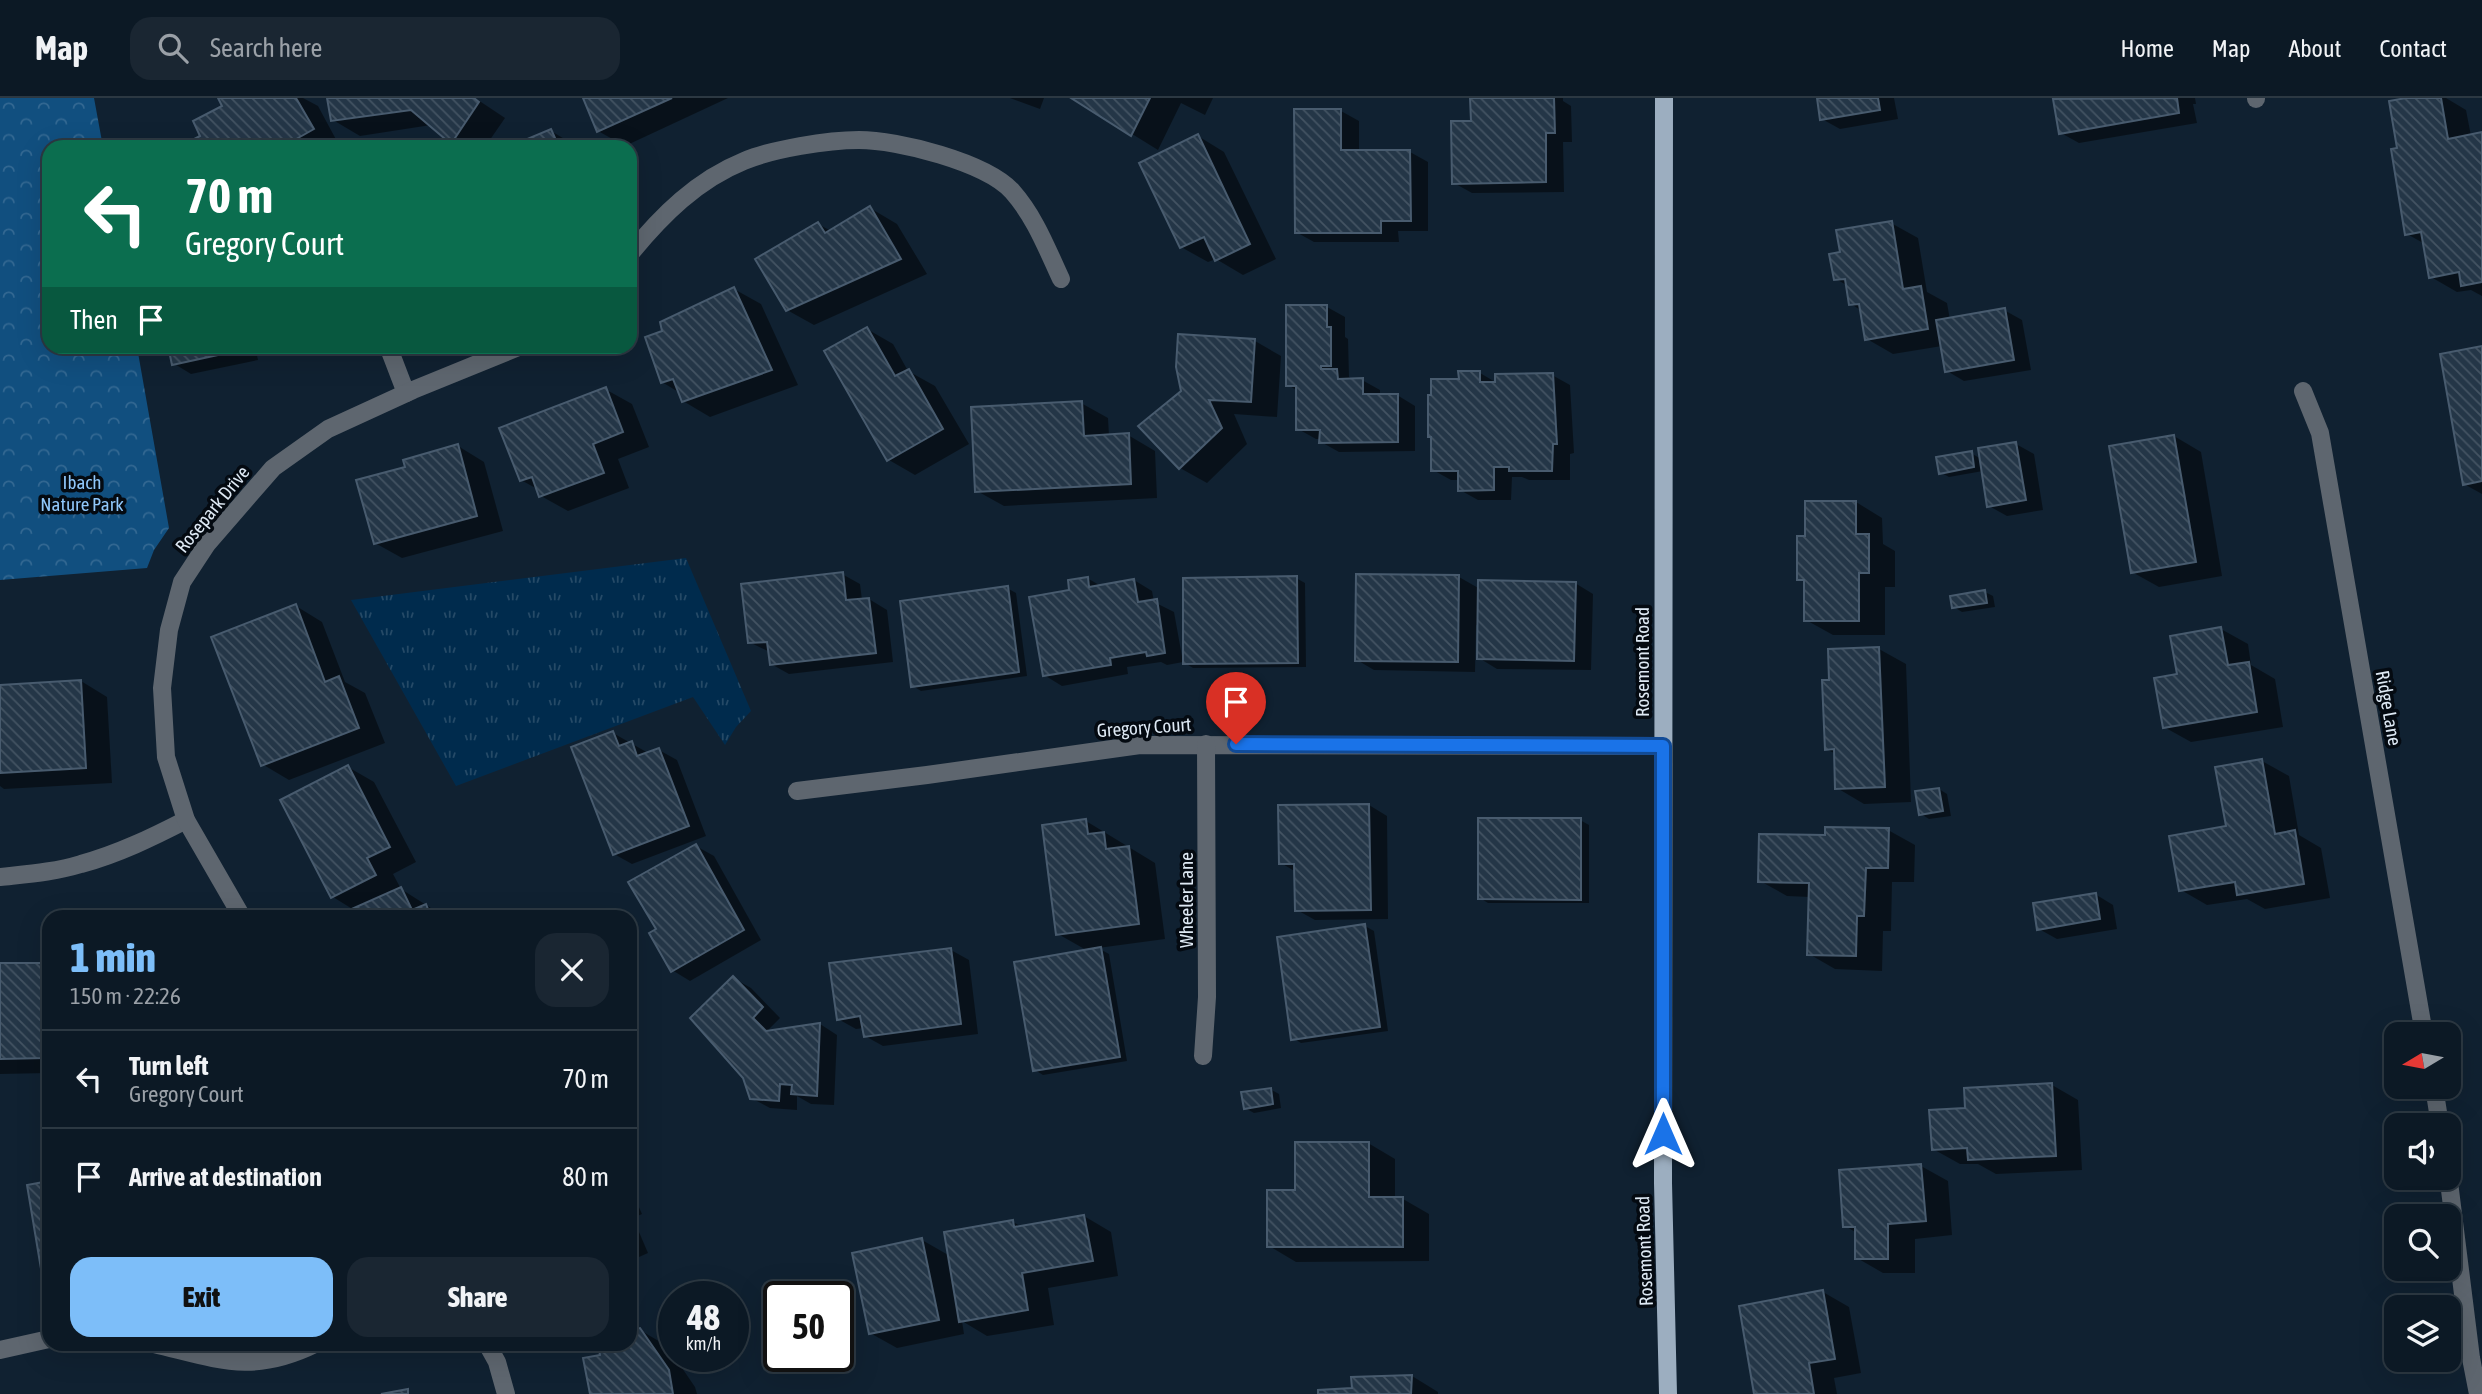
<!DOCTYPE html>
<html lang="en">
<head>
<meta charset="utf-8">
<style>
	:root { --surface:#0c1925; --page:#1a2632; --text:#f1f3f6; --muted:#9aa0a7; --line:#2c3842; --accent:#7dbef9 }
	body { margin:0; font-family:"Asap Condensed",sans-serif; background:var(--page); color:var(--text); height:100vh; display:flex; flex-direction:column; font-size:26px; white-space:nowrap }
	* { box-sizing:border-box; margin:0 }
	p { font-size:23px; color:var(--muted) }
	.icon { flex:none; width:38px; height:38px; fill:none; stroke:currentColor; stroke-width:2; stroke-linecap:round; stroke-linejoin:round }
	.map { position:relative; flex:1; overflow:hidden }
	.drawer { position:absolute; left:42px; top:812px; width:595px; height:441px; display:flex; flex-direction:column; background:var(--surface); border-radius:21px; box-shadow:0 7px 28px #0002,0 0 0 2px var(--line) }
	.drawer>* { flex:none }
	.guide { position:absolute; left:42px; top:42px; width:595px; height:214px; border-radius:21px; box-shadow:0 7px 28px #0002,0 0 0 2px var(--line); background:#0b6e4f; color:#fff; overflow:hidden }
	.needle { width:46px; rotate:260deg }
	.tools { position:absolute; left:2384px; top:924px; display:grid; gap:14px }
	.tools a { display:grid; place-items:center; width:77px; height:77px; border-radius:14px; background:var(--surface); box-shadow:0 7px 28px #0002,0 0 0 2px var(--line); font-size:35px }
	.speed { position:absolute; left:658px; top:1183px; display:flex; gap:14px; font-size:35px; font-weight:700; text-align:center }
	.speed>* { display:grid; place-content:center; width:91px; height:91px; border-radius:50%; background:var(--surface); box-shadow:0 7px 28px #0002,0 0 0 2px var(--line); line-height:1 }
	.speed small { font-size:18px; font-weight:400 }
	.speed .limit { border:4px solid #111; border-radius:10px; background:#fff; color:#111 }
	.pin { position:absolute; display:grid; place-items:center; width:60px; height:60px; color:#fff; margin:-72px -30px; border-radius:50% 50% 50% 0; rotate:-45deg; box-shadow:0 0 7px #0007 }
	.pin .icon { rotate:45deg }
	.me { position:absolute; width:77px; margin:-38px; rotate:0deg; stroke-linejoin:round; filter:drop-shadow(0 0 5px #0008) }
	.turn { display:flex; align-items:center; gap:24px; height:147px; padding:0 28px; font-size:32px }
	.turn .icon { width:91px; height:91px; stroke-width:2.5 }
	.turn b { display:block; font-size:49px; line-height:60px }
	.then { display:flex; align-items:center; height:66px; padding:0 28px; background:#0003; gap:14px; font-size:26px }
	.round { display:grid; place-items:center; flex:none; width:74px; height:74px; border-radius:21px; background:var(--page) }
	.head { display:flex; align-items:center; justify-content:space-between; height:119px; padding:0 28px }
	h1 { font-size:42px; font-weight:800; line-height:52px; color:var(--accent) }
	.cta { display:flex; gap:14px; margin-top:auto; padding:14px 28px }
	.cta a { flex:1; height:80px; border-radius:21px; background:var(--accent); color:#111; font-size:28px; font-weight:800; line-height:80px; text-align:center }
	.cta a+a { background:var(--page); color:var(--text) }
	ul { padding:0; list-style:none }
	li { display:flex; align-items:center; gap:21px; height:98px; padding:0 28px; border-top:2px solid var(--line) }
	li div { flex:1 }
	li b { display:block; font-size:26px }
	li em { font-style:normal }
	header { display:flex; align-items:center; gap:42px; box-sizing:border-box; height:98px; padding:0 35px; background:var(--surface); border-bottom:2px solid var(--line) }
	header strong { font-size:33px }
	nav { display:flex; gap:38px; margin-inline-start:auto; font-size:24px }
	.search { width:490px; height:63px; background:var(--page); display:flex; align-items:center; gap:18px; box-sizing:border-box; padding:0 24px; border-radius:21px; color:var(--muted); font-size:26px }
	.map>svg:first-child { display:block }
	.grass { fill:url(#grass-tufts) }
	.forest { fill:url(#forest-crowns) }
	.shadow { fill:#0007 }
	.building { fill:url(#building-back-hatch); stroke:#485b6e; stroke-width:2 }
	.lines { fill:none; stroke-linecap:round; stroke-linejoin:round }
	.minor { stroke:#5e666f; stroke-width:18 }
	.major { stroke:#9caec0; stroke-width:18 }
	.route-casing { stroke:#114b97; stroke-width:18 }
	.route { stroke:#1a73e8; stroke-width:12 }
	.labels { text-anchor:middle; stroke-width:7; stroke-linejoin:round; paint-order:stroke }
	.park-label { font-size:19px; fill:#90c7fa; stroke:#040a11 }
	.street-label { font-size:19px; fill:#dee9f4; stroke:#040a11 }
</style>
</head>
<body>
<header>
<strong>Map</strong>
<div class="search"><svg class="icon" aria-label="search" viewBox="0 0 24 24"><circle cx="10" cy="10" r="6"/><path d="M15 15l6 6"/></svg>Search here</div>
<nav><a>Home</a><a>Map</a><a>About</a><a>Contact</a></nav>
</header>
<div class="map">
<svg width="2482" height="1296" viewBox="0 0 2482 1296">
	<defs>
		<pattern id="grass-tufts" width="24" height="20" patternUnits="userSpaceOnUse" patternTransform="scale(1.75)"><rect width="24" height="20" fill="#002b4d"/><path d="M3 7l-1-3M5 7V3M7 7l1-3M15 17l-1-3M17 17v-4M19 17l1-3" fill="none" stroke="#254a67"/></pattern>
		<pattern id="forest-crowns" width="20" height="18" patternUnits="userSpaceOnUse" patternTransform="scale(1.75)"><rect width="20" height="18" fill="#114f7f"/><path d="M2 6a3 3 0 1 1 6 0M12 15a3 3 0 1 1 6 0" fill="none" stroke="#336892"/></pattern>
		<pattern id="building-back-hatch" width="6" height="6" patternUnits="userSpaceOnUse" patternTransform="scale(1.75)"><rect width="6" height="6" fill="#243647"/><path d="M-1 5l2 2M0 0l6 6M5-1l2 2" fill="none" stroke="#435362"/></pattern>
	</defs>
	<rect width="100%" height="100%" fill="#102131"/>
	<path class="grass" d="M686,460l65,153 -15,16 -11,18 -32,-48 -237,89 -105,-186z"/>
	<path class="forest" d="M0,0h94l9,49h-54v199l88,1 32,181 -15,22 -7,18 -147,12z"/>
	<g class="shadow">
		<path d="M220,0h83l15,8 21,39 -4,2h-152l20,-10 22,-30z"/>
		<path d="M329,0h146l30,20 -20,29h-26l-28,-22 -71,11 -27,-16z"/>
		<path d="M585,0h143l-103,48 -27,-15z"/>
		<path d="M1010,0h34l-4,11z"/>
		<path d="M1074,0h139l-8,17 -24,-12 -23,47z"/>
		<path d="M1472,0h91v3l8,5 1,36h-9l1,50 -92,1 -18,-10 18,-60z"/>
		<path d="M1818,0h76l4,21 -58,10 -18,-10z"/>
		<path d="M2066,0h129l1,6h-3l4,19 -118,20 -18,-10 -6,-33z"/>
		<path d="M2417,0h29l20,12 5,26 11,-2v162l-11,-6 -14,2 -26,-15 -6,-33 -18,-10 -8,-85z"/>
		<path d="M1341,13l18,10v31h51l18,10v69h-30l1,11h-85l-18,-10z"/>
		<path d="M551,33l27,16h-66z"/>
		<path d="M1198,38l26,16 52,107 -33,16 -27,-16 -8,3 -27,-15z"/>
		<path d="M870,110l27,16 30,50 -113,51 -27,-15 31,-86 13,7z"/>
		<path d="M1891,125l27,15 9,54 20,11 3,17 54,-10 18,10 9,50 -67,11 -17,-10 -5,-25 -49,8 -26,-15 -5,-28 -11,-7 -3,-18 -12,-7 6,-26z"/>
		<path d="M734,191l27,15 37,81 -88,32 -27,-16 -3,-8 -18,-11 2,-50z"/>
		<path d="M1327,209l18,10v20l3,2 1,38 4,3h9l18,10v6l17,-1 18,11v45l-76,1 -18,-10v-3h-5l-18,-10v-38l-10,-6z"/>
		<path d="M867,231l26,15 15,27 27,15 34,58 -54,31 -26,-15z"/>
		<path d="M1255,243l26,15 -4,61 -43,-3 13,30 -40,39 -27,-15 -39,-42z"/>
		<path d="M170,248h85l3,14 -67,14 -18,-11z"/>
		<path d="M2482,250v146l-18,-10z"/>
		<path d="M1480,275l17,10 55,-8 18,10 4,68 -4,1v26h-41l-7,-3h-10l-1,23h-33l-18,-10v-10h-9l-18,-10v-32l-4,-2 31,-55z"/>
		<path d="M605,291l27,15 17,43 -31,12 11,29 -61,23 -27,-15 -2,-6 -18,-10z"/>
		<path d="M1081,305l27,15 1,18 19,-1 27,16 2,47 -153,8 -27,-15z"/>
		<path d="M2174,338l27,16 21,124 -63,11 -27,-15z"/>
		<path d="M2016,346l18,10 9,56 -36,6 -18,-10 -6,-35 -34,6 -9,-5 31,-19 10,6z"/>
		<path d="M458,348l26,16 19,69 -101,27 -27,-15 32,-75z"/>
		<path d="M1856,404l26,16 1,26 12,7v36h-10v48h-52l-27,-15v-37l-7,-4 8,-41z"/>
		<path d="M842,476l18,10 2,16 7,-1 18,11 6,52 -104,12 -18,-10 -1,-12 -21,-10z"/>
		<path d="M1459,479l21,12 95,-6 18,11 -2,76 -94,-1 -18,-11v-33h-3l-1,47 -101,-2 -17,-10z"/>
		<path d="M1087,480l14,8 33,-6 18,11 2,11 20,10 9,50 -16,3 -6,-3 -34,5 1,7 -66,12 -18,-11 27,-84z"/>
		<path d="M1296,480l9,5 1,84 -113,1 -8,-5z"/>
		<path d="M1007,490l9,5 11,83 -106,15 -8,-5z"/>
		<path d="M1985,494l8,4 2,11 -33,5 -8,-5z"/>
		<path d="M296,508l26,16 23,60 20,11 20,50 -96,37 -27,-16z"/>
		<path d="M2221,531l27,15 3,21 24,14 8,48 -92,15 -27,-15 15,-52z"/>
		<path d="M1879,551l27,15 5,138 -47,2 -27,-16 -1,-34 -10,-5 5,-68z"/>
		<path d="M81,583l26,16 5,86 -108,6 -4,-3v-100z"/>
		<path d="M613,635l37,21 9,-4 18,10 29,76 -74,28 -18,-10z"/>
		<path d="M2262,663l27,15 10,59 22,13 9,50 -65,11 -18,-10 -40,6 -26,-15 47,-62z"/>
		<path d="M348,669l26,15 42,80 -23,12 8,15 44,28h-94l3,-7 -21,-13 -51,-96z"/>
		<path d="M1939,691l8,5 4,22 -22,3 -8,-5z"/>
		<path d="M1369,707l18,11 1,103 -73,1 -18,-10 -1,-38 -15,-9z"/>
		<path d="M1580,722l9,5v78h-101l-8,-5z"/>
		<path d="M1086,723l69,42 10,76 -67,9 11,6 18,107 -84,14 -8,-5 53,-119 -30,-17z"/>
		<path d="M1888,732l27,15 -1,37h-22l-1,49h-8l-1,40 -47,-2 -26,-15 1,-57 -23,-1 -27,-15 66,-44z"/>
		<path d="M696,748l18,10 47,84 -71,41 -18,-11 -14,-40z"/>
		<path d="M2095,796l18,11 4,24 -60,10 -18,-10z"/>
		<path d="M1365,828l9,5 14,100 -87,12 -8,-5z"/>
		<path d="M951,852l18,10 9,74 -95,12 -18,-10 -1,-8 -8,1 -18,-10z"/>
		<path d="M43,866l6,4v105l-49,1v-109z"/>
		<path d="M733,880l18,10 29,30 -11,11 3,3 48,-8 17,11 -3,70 -23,-1 -14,-8v14l-27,-2 -19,-10z"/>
		<path d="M2052,987l26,15 4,70 -86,4 -18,-10h-18l-27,-15 34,-40z"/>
		<path d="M1270,991l9,5 2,14 -27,5 -9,-5z"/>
		<path d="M1368,1045l27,16v40h8l26,15v47l-133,1 -27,-16 28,-55z"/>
		<path d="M1921,1068l27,15 4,54 -37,4v34h-32l-26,-15v-25l-12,-7z"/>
		<path d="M630,1089l12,27 -9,4 15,35 -18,8z"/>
		<path d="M1084,1118l27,16 7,44 -70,12 6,37 -67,11 -25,-15 2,13 -67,14 -27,-15 52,-93 28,16 63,-34 9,5z"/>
		<path d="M1823,1194l26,15 12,66 -27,5 3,16h-81z"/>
		<path d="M640,1232l27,16 28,41 2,7h-106l11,-37 -2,-13h30v-12z"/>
		<path d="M1412,1278l26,16v2h-118l34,-4z"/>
	</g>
	<g class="building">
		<path d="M218,0h78l18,31 -32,18h-103l21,-11 -7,-15 29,-15z"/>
		<path d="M327,0h147l5,4 -28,42 -40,-34 -80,11z"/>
		<path d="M583,0h89l-75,34z"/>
		<path d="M1071,0h79l-19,38z"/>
		<path d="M1470,0h84l1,35h-9v49l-94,2 -1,-63h20z"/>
		<path d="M1817,0h61l2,12 -60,10z"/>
		<path d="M2177,0l2,15 -120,21 -6,-35z"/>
		<path d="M2406,0h35l7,41 34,-7v150l-21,4 -2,-14 -30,6 -8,-46 -16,3 -14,-86 6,-1 -8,-47z"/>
		<path d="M1294,11h47v41h69l1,71h-30v12h-86z"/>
		<path d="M551,31l8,18h-51z"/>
		<path d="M1198,36l52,110 -35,17 -11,-24 -24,11 -41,-85z"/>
		<path d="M870,108l31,53 -115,52 -31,-52 63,-37 7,11z"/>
		<path d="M1892,123l11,68 18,-3 7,43 -63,11 -6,-36 -10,1 -4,-26 -11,1 -5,-26 11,-2 -4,-22z"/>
		<path d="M734,189l38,83 -90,32 -9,-23 -12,4 -16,-46 17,-6 -2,-9z"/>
		<path d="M1286,207h41v22h4v39h-10v3h16l1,10 25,-1v16h35v48l-79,1 1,-13h-24v-44h-10z"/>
		<path d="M2005,210l9,52 -69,12 -9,-52z"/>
		<path d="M867,229l28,49 14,-7 34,60 -56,32 -63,-110z"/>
		<path d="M1178,236l77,5 -4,63 -42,-2 13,28 -43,41 -41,-43 43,-35 -5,-24z"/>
		<path d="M168,248h72l1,4 -69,15z"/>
		<path d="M2482,248v135l-19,4 -23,-131z"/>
		<path d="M1458,273h22v11h15v-8l58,-1 4,71h-4l-1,27h-43v-4h-15v23l-36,1v-20h-27v-34h-3v-42h3v-16h28z"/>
		<path d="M606,289l17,45 -30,12 11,29 -65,24 -7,-20 -12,4 -21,-53z"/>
		<path d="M1082,303l2,35 45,-3 2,51 -156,8 -4,-85z"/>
		<path d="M2174,337l22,127 -65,11 -22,-127z"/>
		<path d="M2016,344l10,58 -39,7 -9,-59z"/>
		<path d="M458,346l19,72 -103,28 -18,-64 49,-13 -2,-7z"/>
		<path d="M1972,353l2,16 -35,7 -3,-17z"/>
		<path d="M1805,403h51v33h13v39h-10v48h-55v-41h-7v-44h8z"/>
		<path d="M843,474l3,28 23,-2 7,55 -106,12 -3,-23 -19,1 -7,-59z"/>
		<path d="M1356,476l103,1 -1,87 -103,-1z"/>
		<path d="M1297,478l1,87 -115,1v-86z"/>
		<path d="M1088,479l1,10 45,-8 4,23 19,-3 8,54 -18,3 -1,-4 -36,6 1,7 -68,11 -14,-79 40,-7 -1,-10z"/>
		<path d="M1478,482l98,2 -2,79 -97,-2z"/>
		<path d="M1008,488l11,86 -108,15 -11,-86z"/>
		<path d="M1985,492l2,13 -35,5 -2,-12z"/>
		<path d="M296,506l29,78 14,-6 20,52 -98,38 -50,-129z"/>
		<path d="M2221,529l7,38 21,-3 8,50 -94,16 -9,-50 23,-4 -7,-38z"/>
		<path d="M1879,549l6,140 -50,2 -1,-40 -9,1 -3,-70h7l-1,-31z"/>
		<path d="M81,582l5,88 -86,5v-88z"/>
		<path d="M613,633l6,15 13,-5 5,15 22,-8 30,78 -76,29 -42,-108z"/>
		<path d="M2262,661l13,75 20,-4 9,54 -67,11 -2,-13 -56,9 -10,-55 57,-10 -11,-59z"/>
		<path d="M348,667l42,82 -23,11 9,17 -45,23 -51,-98z"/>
		<path d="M1939,690l4,23 -24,4 -4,-24z"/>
		<path d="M1369,706l2,106 -76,1 -1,-47h-15l-1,-59z"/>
		<path d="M1478,720h103v82l-103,-1z"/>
		<path d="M1086,721l2,15 16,-2 2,17 23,-3 10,78 -83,11 -14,-110z"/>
		<path d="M1825,729l64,1 -1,40h-22l-2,48h-7l-1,40 -49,-1 2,-72 -51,-1 1,-48 66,1z"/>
		<path d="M696,746l48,86 -73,42 -22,-39 7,-4 -28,-47z"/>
		<path d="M401,789l11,23 14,-6 5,13h-82l-2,-6z"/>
		<path d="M2096,795l4,26 -63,11 -4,-27z"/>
		<path d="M1365,826l15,103 -89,13 -14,-103z"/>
		<path d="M1101,849l19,110 -87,14 -19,-109z"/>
		<path d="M951,850l10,76 -97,13 -4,-21 -23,4 -8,-57z"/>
		<path d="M0,865h43l2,95 -45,1z"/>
		<path d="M733,878l30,31 -10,11 13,13 54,-8 -3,73 -26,-2 1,-9 -12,-1 -1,17 -29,-2 -7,-21 -53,-60z"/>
		<path d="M2052,985l4,73 -88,4 -1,-12 -35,2 -3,-40 36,-2 -1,-20z"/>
		<path d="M1271,990l2,16 -29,5 -3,-17z"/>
		<path d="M1295,1044h74v55h34v50h-136v-57h28z"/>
		<path d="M1921,1066l5,57 -38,3v35h-33v-32h-12l-4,-57z"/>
		<path d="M49,1083v87l-8,1 -14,-84z"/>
		<path d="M1084,1117l9,46 -71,12 6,37 -69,12 -15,-90 69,-12 1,7z"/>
		<path d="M922,1140l17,82 -70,14 -17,-81z"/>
		<path d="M1823,1192l12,69 -26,4 5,31h-60l-15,-88z"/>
		<path d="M640,1230l29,42 4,24h-83l-7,-36 17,-3 -2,-11h32v-14z"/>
		<path d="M1412,1277l-1,19h-93v-4l34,-2 -1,-11z"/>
		<path d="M408,1291v5h-27z"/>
	</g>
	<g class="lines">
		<g class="minor">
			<path d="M2256,0v1"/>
			<path d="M630,156c32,-39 67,-74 114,-93 28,-12 84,-21 115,-21 39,0 126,22 153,51 23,26 35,58 49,88"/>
			<path d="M388,248l18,47"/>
			<path d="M2303,293l17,42 104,601"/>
			<path d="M797,693l130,-16 213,-30 523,1"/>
			<path d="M0,779c27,-3 55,-5 81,-13 37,-10 72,-27 105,-44"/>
			<path d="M242,819l-56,-97 -20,-63 -4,-69 7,-58 13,-48 25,-38 66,-76 55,-39 85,-39 108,-44"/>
			<path d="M1203,958l4,-59 -1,-253"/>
			<path d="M2434,989l6,38"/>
			<path d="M2448,1076l23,184 7,36"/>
			<path d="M154,1246c64,15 98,31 161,0"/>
			<path d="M487,1246l10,18 9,32"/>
			<path d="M0,1252l49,-11"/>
		</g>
		<path class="major" d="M1664,0l-1,1085 5,211"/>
	</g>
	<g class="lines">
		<g class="route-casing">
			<path id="route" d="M1236,646l427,2v388"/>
		</g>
		<use href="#route" class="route"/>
	</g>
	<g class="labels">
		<g class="park-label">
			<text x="82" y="391">Ibach<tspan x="82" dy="22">Nature Park</tspan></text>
		</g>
		<g class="street-label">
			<text transform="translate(212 411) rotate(-51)" y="7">Rosepark Drive</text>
			<text transform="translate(1642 564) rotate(-90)" y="7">Rosemont Road</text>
			<text transform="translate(2389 610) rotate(80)" y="7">Ridge Lane</text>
			<text transform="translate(1144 629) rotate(-4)" y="7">Gregory Court</text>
			<text transform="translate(1186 802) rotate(-90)" y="7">Wheeler Lane</text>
			<text transform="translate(1644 1153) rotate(-92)" y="7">Rosemont Road</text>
		</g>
	</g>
</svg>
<div class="tools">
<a><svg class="needle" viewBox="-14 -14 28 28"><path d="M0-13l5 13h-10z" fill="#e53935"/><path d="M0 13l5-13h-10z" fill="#9aa0a7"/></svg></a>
<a><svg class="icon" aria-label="sound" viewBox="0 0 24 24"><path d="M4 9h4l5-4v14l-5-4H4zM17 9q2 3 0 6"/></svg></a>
<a><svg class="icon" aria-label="search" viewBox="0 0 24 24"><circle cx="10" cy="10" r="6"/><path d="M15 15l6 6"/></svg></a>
<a><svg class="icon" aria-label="layers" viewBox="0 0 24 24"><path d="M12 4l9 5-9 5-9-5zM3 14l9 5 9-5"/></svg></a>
</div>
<div class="speed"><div>48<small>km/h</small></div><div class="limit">50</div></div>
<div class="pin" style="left:1236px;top:646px;background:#d93025"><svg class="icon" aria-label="arrive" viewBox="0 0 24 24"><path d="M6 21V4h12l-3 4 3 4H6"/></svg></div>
<svg class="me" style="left:1663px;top:1036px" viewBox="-20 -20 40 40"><path d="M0-17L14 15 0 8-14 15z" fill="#1a73e8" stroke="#fff" stroke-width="4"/></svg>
<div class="guide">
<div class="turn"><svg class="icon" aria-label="left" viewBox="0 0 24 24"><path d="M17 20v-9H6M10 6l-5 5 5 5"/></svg><div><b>70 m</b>Gregory Court</div></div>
<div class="then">Then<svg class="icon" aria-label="arrive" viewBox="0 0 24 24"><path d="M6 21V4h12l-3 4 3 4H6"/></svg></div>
</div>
<section class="drawer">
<div class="head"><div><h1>1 min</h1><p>150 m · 22:26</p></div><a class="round"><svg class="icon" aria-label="close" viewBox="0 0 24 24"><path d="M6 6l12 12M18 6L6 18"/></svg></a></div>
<ul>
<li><svg class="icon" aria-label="left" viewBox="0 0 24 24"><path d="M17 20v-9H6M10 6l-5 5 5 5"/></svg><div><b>Turn left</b><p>Gregory Court</p></div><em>70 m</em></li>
<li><svg class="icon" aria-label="arrive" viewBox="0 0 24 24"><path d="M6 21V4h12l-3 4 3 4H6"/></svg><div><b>Arrive at destination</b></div><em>80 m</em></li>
</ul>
<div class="cta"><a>Exit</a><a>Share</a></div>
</section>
</div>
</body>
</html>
